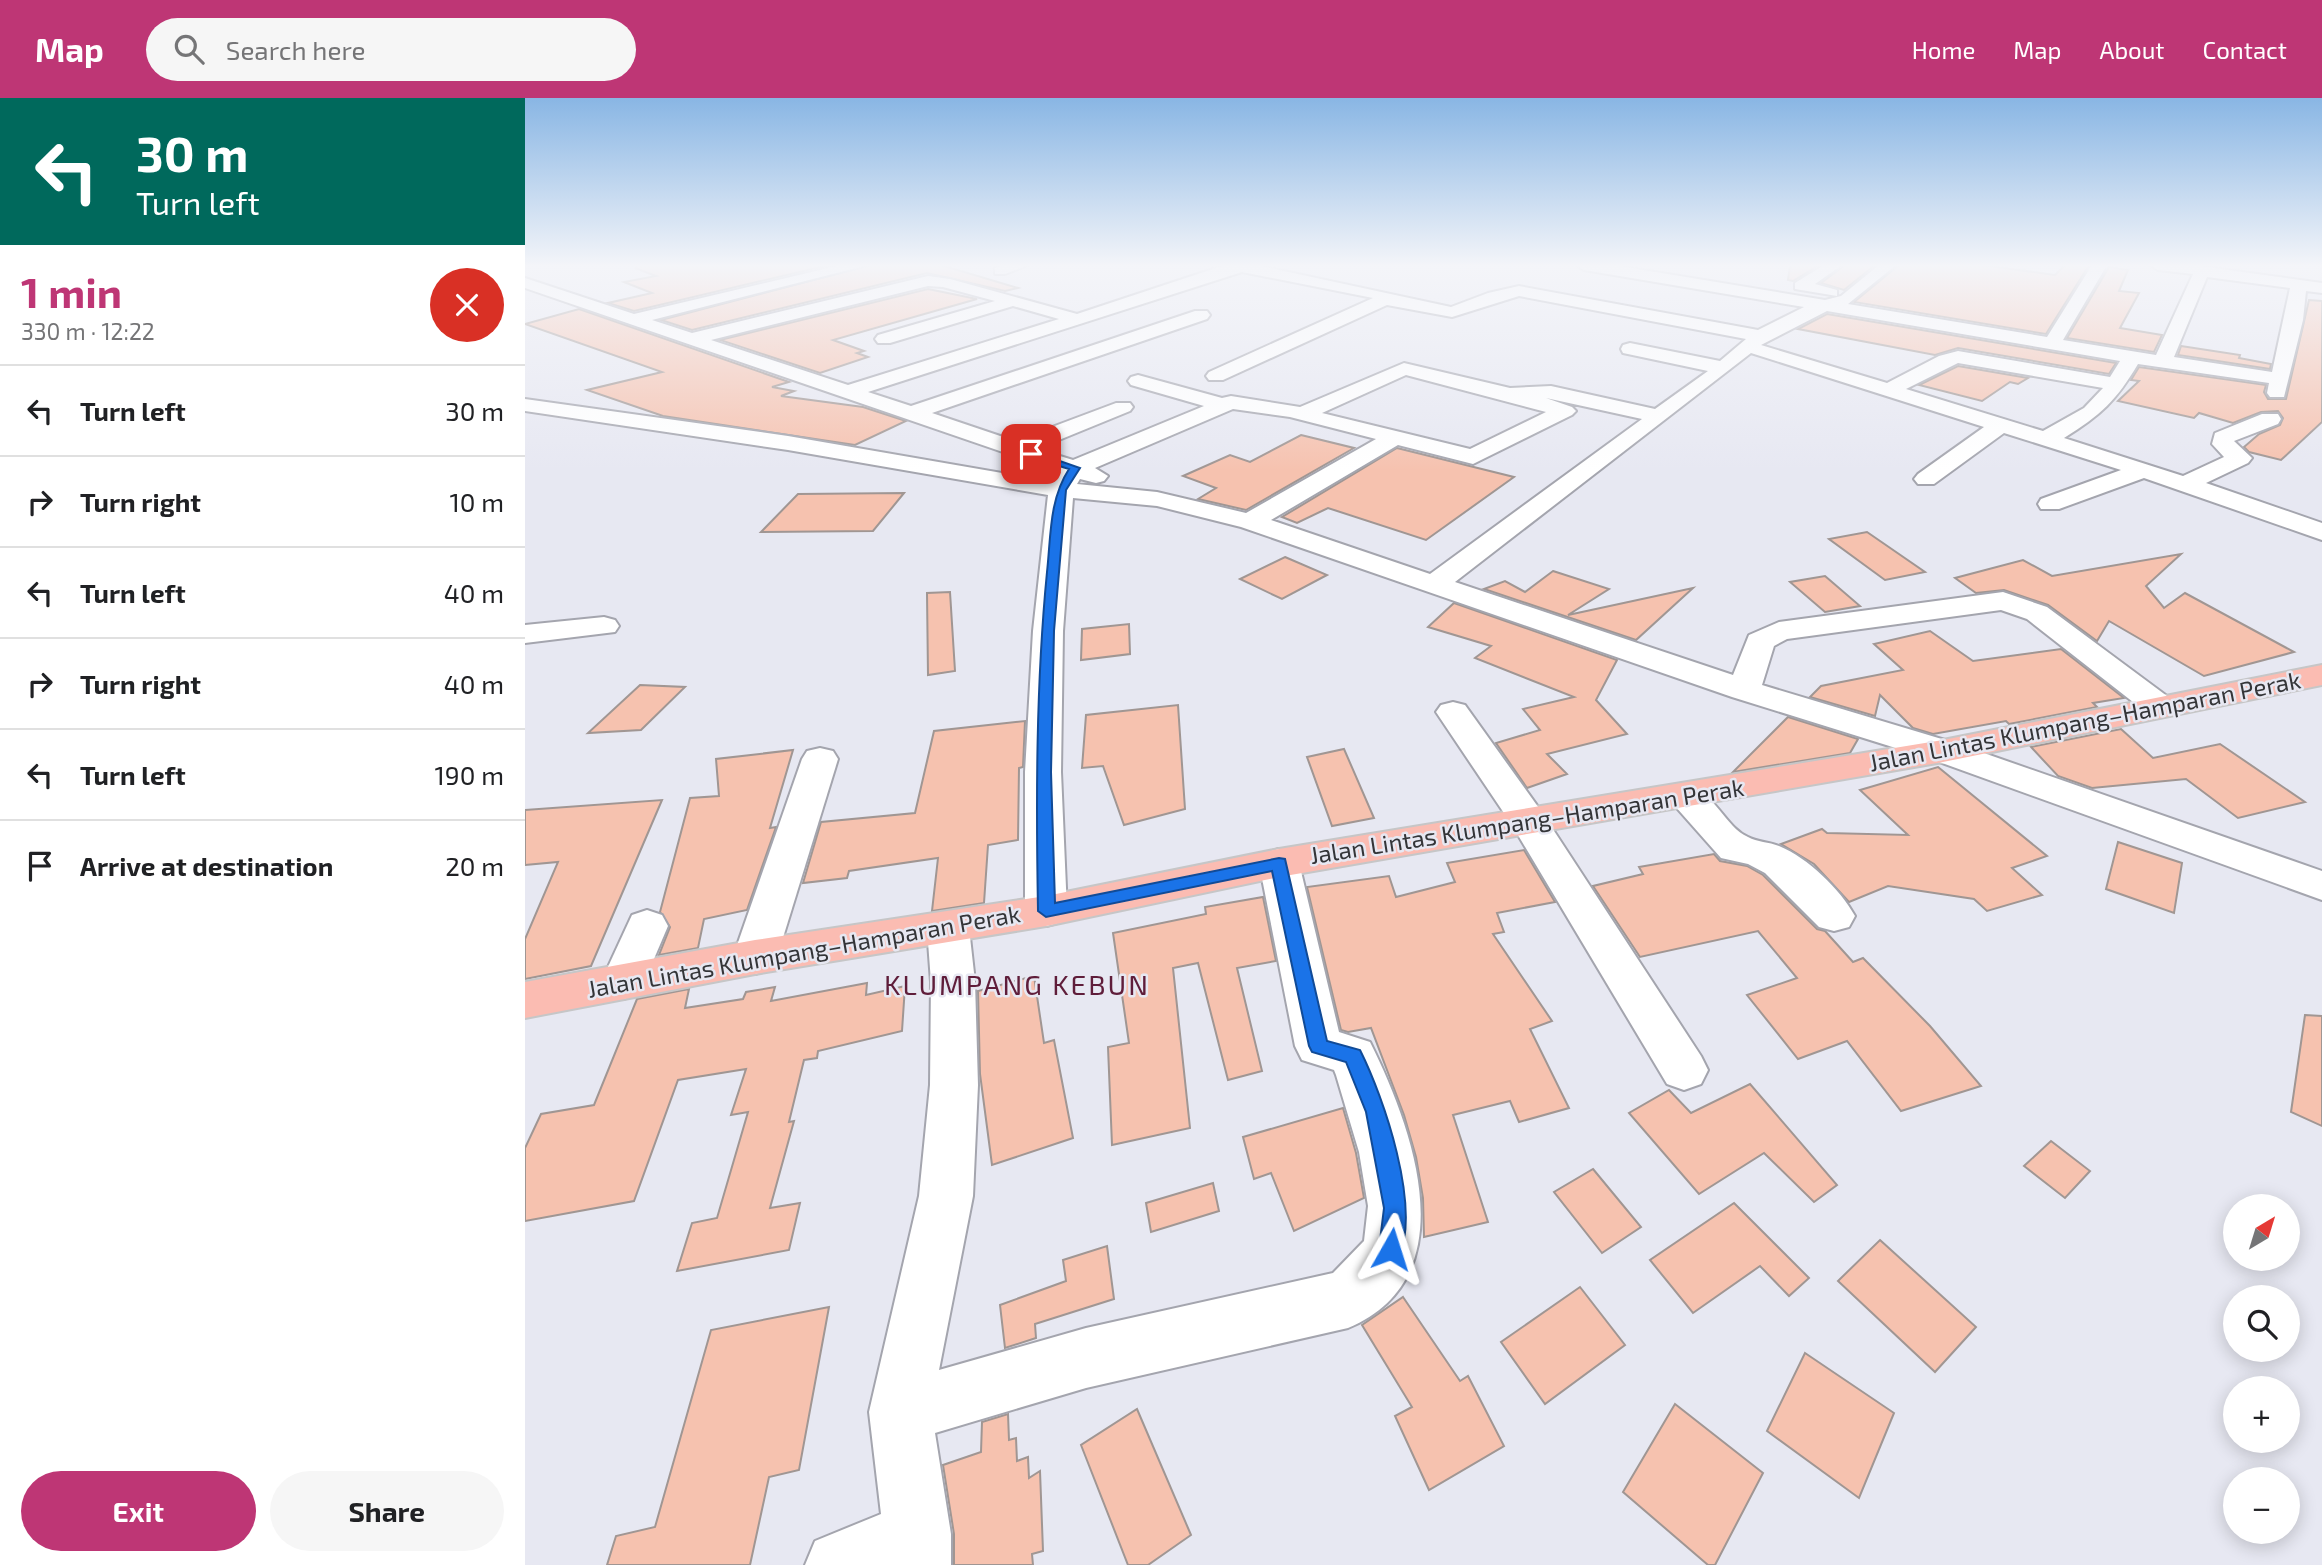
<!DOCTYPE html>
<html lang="en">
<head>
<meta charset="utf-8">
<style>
	:root { --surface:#fff; --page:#f6f6f6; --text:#202124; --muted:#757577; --line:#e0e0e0; --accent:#be3675 }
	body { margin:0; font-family:"Exo 2",sans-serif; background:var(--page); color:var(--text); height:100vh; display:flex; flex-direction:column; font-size:26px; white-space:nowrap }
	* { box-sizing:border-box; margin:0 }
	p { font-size:23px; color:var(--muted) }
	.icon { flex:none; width:38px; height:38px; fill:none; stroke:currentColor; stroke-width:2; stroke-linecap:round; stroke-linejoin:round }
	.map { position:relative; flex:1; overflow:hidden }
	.details { display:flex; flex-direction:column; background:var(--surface); width:525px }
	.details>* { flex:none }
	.guide { background:#00695c; color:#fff; overflow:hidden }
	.needle { width:46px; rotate:38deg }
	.fabs { position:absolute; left:1698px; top:1096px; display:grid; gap:14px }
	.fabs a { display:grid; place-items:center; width:77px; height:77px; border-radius:50%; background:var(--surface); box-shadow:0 4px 18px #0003; font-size:35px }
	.pin { position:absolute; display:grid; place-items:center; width:60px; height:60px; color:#fff; margin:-30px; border-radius:14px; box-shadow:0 4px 10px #0006 }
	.me { position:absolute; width:77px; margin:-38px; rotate:6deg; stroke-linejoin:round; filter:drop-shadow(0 0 5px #0008) }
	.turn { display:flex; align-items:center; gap:24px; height:147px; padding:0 21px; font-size:32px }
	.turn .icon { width:91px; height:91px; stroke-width:2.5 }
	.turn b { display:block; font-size:49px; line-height:60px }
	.round { display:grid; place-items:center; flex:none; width:74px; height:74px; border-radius:37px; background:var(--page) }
	.head { display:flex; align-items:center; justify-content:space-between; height:119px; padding:0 21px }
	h1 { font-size:42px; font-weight:700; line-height:52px; color:var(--accent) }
	.cta { display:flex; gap:14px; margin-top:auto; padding:14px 21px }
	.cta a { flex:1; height:80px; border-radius:42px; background:var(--accent); color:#fff; font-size:28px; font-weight:700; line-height:80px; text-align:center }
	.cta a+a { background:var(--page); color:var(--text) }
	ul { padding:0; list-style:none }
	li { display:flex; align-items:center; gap:21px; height:91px; padding:0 21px; border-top:2px solid var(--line) }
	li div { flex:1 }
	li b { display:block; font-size:26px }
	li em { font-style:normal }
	header { display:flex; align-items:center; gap:42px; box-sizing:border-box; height:98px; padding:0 35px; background:var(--accent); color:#fff }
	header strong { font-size:33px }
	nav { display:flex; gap:38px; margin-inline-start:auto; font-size:24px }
	.search { width:490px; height:63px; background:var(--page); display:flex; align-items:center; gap:18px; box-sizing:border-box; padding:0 24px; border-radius:38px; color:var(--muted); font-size:26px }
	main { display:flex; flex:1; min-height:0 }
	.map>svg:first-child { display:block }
	.building { fill:#f6c2af; stroke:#a09693; stroke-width:2 }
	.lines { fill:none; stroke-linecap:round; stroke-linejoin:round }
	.minor-casing { stroke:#a4a5ae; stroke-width:4 }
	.major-casing { stroke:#c6c6c7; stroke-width:4 }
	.minor { fill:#fff; fill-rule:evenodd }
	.major { fill:#fbbcb2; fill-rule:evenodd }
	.route { fill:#1a73e8; stroke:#114b97; stroke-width:2 }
	.labels { text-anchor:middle; stroke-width:5; stroke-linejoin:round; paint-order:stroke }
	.street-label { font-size:24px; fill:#343538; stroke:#e7e8f2 }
	.quarter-label { font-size:28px; letter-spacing:2px; fill:#5f1d3a; stroke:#e7e8f2 }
</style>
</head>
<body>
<header>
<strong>Map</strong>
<div class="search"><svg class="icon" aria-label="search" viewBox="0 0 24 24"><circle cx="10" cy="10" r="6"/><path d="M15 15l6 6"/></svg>Search here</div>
<nav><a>Home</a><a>Map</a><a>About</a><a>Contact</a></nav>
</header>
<main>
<section class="details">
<div class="guide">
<div class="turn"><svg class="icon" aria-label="left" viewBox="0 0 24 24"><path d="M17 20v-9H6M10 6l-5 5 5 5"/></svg><div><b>30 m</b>Turn left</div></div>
</div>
<div class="head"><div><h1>1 min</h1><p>330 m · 12:22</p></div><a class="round" style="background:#d93025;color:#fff"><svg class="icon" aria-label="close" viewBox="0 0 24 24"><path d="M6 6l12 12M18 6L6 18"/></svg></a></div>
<ul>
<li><svg class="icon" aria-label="left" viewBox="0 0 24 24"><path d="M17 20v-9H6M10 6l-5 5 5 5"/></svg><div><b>Turn left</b></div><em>30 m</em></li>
<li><svg class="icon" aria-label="right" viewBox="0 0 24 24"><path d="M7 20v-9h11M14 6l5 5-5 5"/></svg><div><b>Turn right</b></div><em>10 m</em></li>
<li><svg class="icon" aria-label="left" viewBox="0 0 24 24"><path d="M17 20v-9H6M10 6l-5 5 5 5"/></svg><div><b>Turn left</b></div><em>40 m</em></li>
<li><svg class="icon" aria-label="right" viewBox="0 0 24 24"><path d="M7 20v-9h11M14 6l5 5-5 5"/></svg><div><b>Turn right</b></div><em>40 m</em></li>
<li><svg class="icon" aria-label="left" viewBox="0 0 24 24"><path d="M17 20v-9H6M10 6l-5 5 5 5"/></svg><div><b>Turn left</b></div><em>190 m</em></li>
<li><svg class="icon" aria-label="arrive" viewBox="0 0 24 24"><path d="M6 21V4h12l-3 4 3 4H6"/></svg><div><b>Arrive at destination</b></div><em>20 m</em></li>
</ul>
<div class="cta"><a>Exit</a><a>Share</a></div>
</section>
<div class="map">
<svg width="1797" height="1467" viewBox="0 0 1797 1467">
	<rect width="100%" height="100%" fill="#e7e8f2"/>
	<g class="building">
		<path d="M111,167h193l-195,46 -26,-8 44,-10 -28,-11 32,-6 -21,-8z"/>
		<path d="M345,167h71l77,23 -13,3 -78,-18 -235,57 -31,-10z"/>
		<path d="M1265,167h29l-26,16 -5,-1z"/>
		<path d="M1320,167h30l-31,25 -23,-7z"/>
		<path d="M1374,167h83l73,10 10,-10h24l-43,69 -192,-32z"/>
		<path d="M1584,169l19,3 -9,21 20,2 -19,35 42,7 -8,17 -87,-14z"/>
		<path d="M403,191l49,10 -144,41 31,11 -7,2 11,4 -48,16 -100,-33z"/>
		<path d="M1784,202l13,1v121l-41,38 -32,-8 -5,-5 15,-13 21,-9 3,-7 -5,-7 -17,1 -28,11 -34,-10 -5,5 -76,-17 21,-20 -8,-1 8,-13 127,18 -2,7 4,7h18z"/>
		<path d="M54,211l210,73 -17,5 22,4 -13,5 82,11 43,14 -51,24 -192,-29 -76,-26 75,-18 -137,-48z"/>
		<path d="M1302,216l289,49 -7,11 -151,-26 -23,7 -137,-26z"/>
		<path d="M1656,248l59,9 -1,3 32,6 -1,5 -92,-14z"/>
		<path d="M1433,268l70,12 -10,6 -8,-2 -28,19 -63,-16z"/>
		<path d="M776,337l53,13 -108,62 -48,-11 18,-11 -33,-12 47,-21 20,7z"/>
		<path d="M872,350l117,29 -88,63 -98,-32 -31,15 -15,-6z"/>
		<path d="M379,395l-31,38 -112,1 37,-38z"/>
		<path d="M1342,434l58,40 -40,8 -56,-41z"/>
		<path d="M1656,456l-35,32 18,22 21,-15 109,59 -90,24 -95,-55 -12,20 -49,-36 -44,-15 -28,3 -21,-15 68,-18 29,16z"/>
		<path d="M760,459l42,18 -45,24 -42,-20z"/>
		<path d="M1028,473l56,18 -41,26 125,-27 -57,52 -152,-51 21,-8 20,11z"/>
		<path d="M1300,478l35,30 -35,6 -35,-30z"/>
		<path d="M425,494l5,79 -27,4 -1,-82z"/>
		<path d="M929,505l163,57 -21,40 31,34 -80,20 20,20 -40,14 -31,-45 44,-13 -17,-21 51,-12 -99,-39 16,-12 -63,-19z"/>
		<path d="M604,526l1,30 -49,6 1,-31z"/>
		<path d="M1405,533l43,30 88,-12 63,49 -31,5 4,4 -88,17 -3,-3 -73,13 -20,-6 -33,-33 -5,21 -65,-19 11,-11 82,-16 -29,-26z"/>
		<path d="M115,587l45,2 -44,43 -53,3z"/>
		<path d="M653,607l7,104 -61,16 -21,-59 -21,2 4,-53z"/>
		<path d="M1263,619l70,22 -8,14 -117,19z"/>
		<path d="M500,623l-2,46 -4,1 -1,72 -30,5 -4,58 -52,8 6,-53 -89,13 -2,7 -44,5 18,-61 94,-9 19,-82z"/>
		<path d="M1596,631l32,29 67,-14 85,58 -67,16 -52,-39 -94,9 -34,-12 -27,-29z"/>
		<path d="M819,651l30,69 -42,8 -25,-69z"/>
		<path d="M268,652l-23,78 6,-1 -29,83 -43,9 -6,29 -39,7 11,-28 -10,-15 30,-114 29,-2 -3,-37z"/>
		<path d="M1413,669l109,89 -35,12 30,27 -55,16 -13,-12 -86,-13 -39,16 -35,-38 -33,-20 41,-15 5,4 81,2 -48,-45z"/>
		<path d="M137,702l-71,166 -66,13v-40l33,-77 -33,3v-55z"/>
		<path d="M1593,744l64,21 -8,50 -68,-24z"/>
		<path d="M999,752l31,52 -58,11 7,19 -11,2 59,87 -22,8 39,79 -50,14 -9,-21 -57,14 35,107 -64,15 -1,-39 -7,-41 -12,-42 -33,-87 -23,4 -7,-2 -34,-143 82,-11 7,21 59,-15 -8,-19z"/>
		<path d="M1189,756l6,7 27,5 16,9 54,54 8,2 28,31 10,-4 67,68 51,60 -80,25 -54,-70 -49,18 -51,-64 50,-17 -39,-47 -118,26 -47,-71 50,-12 -4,-7z"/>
		<path d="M738,799l13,64 -39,7 25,103 -34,9 -30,-117 -25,5 17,160 -78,17 -4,-98 21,-4 -16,-110 93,-19 -1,-7z"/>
		<path d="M509,878l10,67 10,-3 19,98 -81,27 -12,-91 -2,-83z"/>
		<path d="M342,885l-1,12 39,-9 -3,45 -84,20 -1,7 -13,2 -15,62 5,-1 -24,87 30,-5 -11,47 -112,21 15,-48 25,-5 31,-106 -17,3 15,-46 -68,11 -44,121 -109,20v-73l16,-34 53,-9 43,-106 52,-10 -4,19 58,-9 3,-7 29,-5 -4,14z"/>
		<path d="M1780,917l17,1v110l-31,-14z"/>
		<path d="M1225,986l87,101 -23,17 -50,-49 -65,41 -70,-81 40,-23 22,23z"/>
		<path d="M818,1010l13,45 8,45 -70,33 -23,-58 -17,6 -11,-42z"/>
		<path d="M1526,1043l39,30 -25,27 -41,-32z"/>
		<path d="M1068,1071l48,58 -39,26 -48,-61z"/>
		<path d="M688,1085l6,28 -68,21 -5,-29z"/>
		<path d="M1209,1105l75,75 -20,18 -29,-30 -67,47 -43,-53z"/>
		<path d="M1355,1142l96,87 -41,45 -97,-91z"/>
		<path d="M582,1148l7,53 -79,25 1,14 -31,10 -5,-43 66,-24 -3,-21z"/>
		<path d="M1055,1189l45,58 -80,59 -44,-62z"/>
		<path d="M878,1199l57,84 8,-5 36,70 -75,44 -34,-74 17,-9 -50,-82z"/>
		<path d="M304,1209l-30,163 -30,7 -19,88h-143l9,-29 39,-9 56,-197z"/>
		<path d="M1280,1255l89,60 -35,85 -92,-67z"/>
		<path d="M1150,1306l88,69 -48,92h-7l-85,-73z"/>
		<path d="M612,1311l54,126 -43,30h-20l-47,-120z"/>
		<path d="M483,1316l1,26 7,-2 1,23 11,-4 1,21 11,-7 3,80 -11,3 1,11h-79v-31l-11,-69 38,-13 1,-30z"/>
	</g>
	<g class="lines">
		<g class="minor-casing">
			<g id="minor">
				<path d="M316,167h27l-216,55 40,13 236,-57 22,3 127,35 148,-49h31l195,42 37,-14 31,-7 239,44 46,-23 -220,-37 -7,-5h36l212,35 16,-4 38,-31h17l-48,39 199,33 45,-72h15l-44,75 93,15 37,-81 -35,-4 -7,-5h41l130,18v10l-16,-2 -3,29 -19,77h-14l-3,-4 2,-10 -131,-19c-22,37 -37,51 -74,74l119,38 41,-19 -12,-13 3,-11 47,-19h16l3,5 -3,5 -44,17 18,17 -4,5 -42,20 116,40v17l-178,-62 -85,31h-18l-3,-5 3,-5 80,-29 -117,-37 -70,51h-16l-4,-5 4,-5 66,-47 -233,-74 -296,229 278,93 16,-40 30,-13 224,-30 44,15 124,92 5,7 -5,7 -12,3 -12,-3 -120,-94 -26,-9 -214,29 -13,7 -12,39 193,58 367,128v29l-391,-141 -199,-62 -491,-170 -84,-21 -84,-8 -10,133 -2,141 6,139 -6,11 -15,4 -15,-4 -6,-11v-139l8,-141 15,-136 -260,-45 -263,-39v-12l263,37 266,46 7,-10 -536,-184v-10l109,36zM717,174l131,26 -164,74 -3,4 3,4h14l164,-75 65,12 67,-21 227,43 -26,22 -90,-18 -7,2 -2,4 2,4 85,18 -53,38 -104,-23 -41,2 -106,-25 -104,44 -69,-11 -9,2 -84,-23 -7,2 -3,4 3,4 73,21 -131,54 -36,-11 93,-38 3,-4 -3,-4h-14l-101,38 -83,-28 275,-94 3,-4 -3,-4h-12l-284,95 -43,-14zM1682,179l83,11 -18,84 -98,-15zM403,188l15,1 52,14 -117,34 -3,4 3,4h12l123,-37 46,13 -211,66 -137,-45zM1302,213l293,50 -10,16 -152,-26 -19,5 -52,27 -126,-38zM1433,265l145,25 -19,20 -41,23 -137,-42zM881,277l140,37 -76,37 -148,-36zM1021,300l96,21 -212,155 -159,-54 127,-75 75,19 99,-49 4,-4 -4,-4zM708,311l57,8 86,22 -130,74 -89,-21 -80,-8 3,-5 16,4 8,-2 4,-5 -13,-8z"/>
				<path d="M478,167h25l-23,9h-10v-6z"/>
				<path d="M1299,167h18l-27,19 22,6v6l-42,-7v-6z"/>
				<path d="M79,519l11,3 4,6 -4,6 -90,11v-18z"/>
				<path d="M928,604l12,3 76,106 160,245 7,14 -7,14 -17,6 -17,-6 -155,-259 -76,-113 5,-7z"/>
				<path d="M295,650l13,3 5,8 -61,198 -7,12 -15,5 -15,-5 -7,-12 69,-198 5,-8z"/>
				<path d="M1161,687c30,8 39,42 62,52 9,5 21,5 31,9 29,12 61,43 76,70l-6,11 -15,4 -15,-4 -54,-54 -17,-9 -27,-6 -54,-61 6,-8z"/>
				<path d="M754,751l14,4 6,10 40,169 31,10c43,86 98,236 -22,286l-262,60 -151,45 16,101v31h-146l10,-24 66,-27 -12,-102 50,-216 11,-111 1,-103 -4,-54 6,-11 15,-5 15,5 6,11 6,54 3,103 -5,111 -34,174 147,-42 247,-55 31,-32 4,-35 -9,-54 -23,-77 -2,-5 -32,-10 -7,-14 -36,-183 6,-10z"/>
				<path d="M122,812l15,5 6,11 -29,68 -16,5 -16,-5 -6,-12 31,-67z"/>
			</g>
		</g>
		<g class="major-casing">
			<path id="major" d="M1797,567v20l-379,77 -664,115 -233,49 -291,48 -230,44v-36l230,-42 291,-44 233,-47 664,-109z"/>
		</g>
		<use href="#minor" class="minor"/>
		<use href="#major" class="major"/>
	</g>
	<linearGradient id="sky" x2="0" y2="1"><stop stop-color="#89b6e4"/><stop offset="0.45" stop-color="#f4f5f9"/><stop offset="1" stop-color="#f4f5f9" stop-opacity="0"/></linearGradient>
	<rect width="1797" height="373" fill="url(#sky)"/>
	<path class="route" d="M506,353l49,17 -14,22 -12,141 -3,141 4,131 224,-45 6,1 42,182 33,9c24,48 61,156 39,207l-8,3 -8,-3 -4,-8 5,-41 -18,-96 -20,-50 -34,-10 -3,-6 -37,-175 -226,46 -8,-6c-2,-113 -2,-226 9,-339 4,-36 2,-72 22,-103l-42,-13z"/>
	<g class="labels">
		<g class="street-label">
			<text transform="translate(1560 624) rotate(-11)" y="8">Jalan Lintas Klumpang–Hamparan Perak</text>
			<text transform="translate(1002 724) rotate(-9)" y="8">Jalan Lintas Klumpang–Hamparan Perak</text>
			<text transform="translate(279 854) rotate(-10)" y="8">Jalan Lintas Klumpang–Hamparan Perak</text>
		</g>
		<g class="quarter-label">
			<text x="492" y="897">KLUMPANG KEBUN</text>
		</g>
	</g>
</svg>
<div class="fabs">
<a><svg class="needle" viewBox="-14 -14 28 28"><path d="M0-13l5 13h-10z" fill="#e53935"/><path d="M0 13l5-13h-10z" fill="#757577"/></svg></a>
<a><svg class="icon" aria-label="search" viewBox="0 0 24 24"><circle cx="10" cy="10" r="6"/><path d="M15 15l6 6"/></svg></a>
<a>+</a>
<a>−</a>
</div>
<div class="pin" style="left:506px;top:356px;background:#d93025"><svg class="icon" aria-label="arrive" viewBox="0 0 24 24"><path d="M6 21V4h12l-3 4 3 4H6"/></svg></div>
<svg class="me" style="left:866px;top:1151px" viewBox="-20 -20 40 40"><path d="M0-17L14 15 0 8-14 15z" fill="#1a73e8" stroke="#fff" stroke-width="4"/></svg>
</div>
</main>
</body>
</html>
